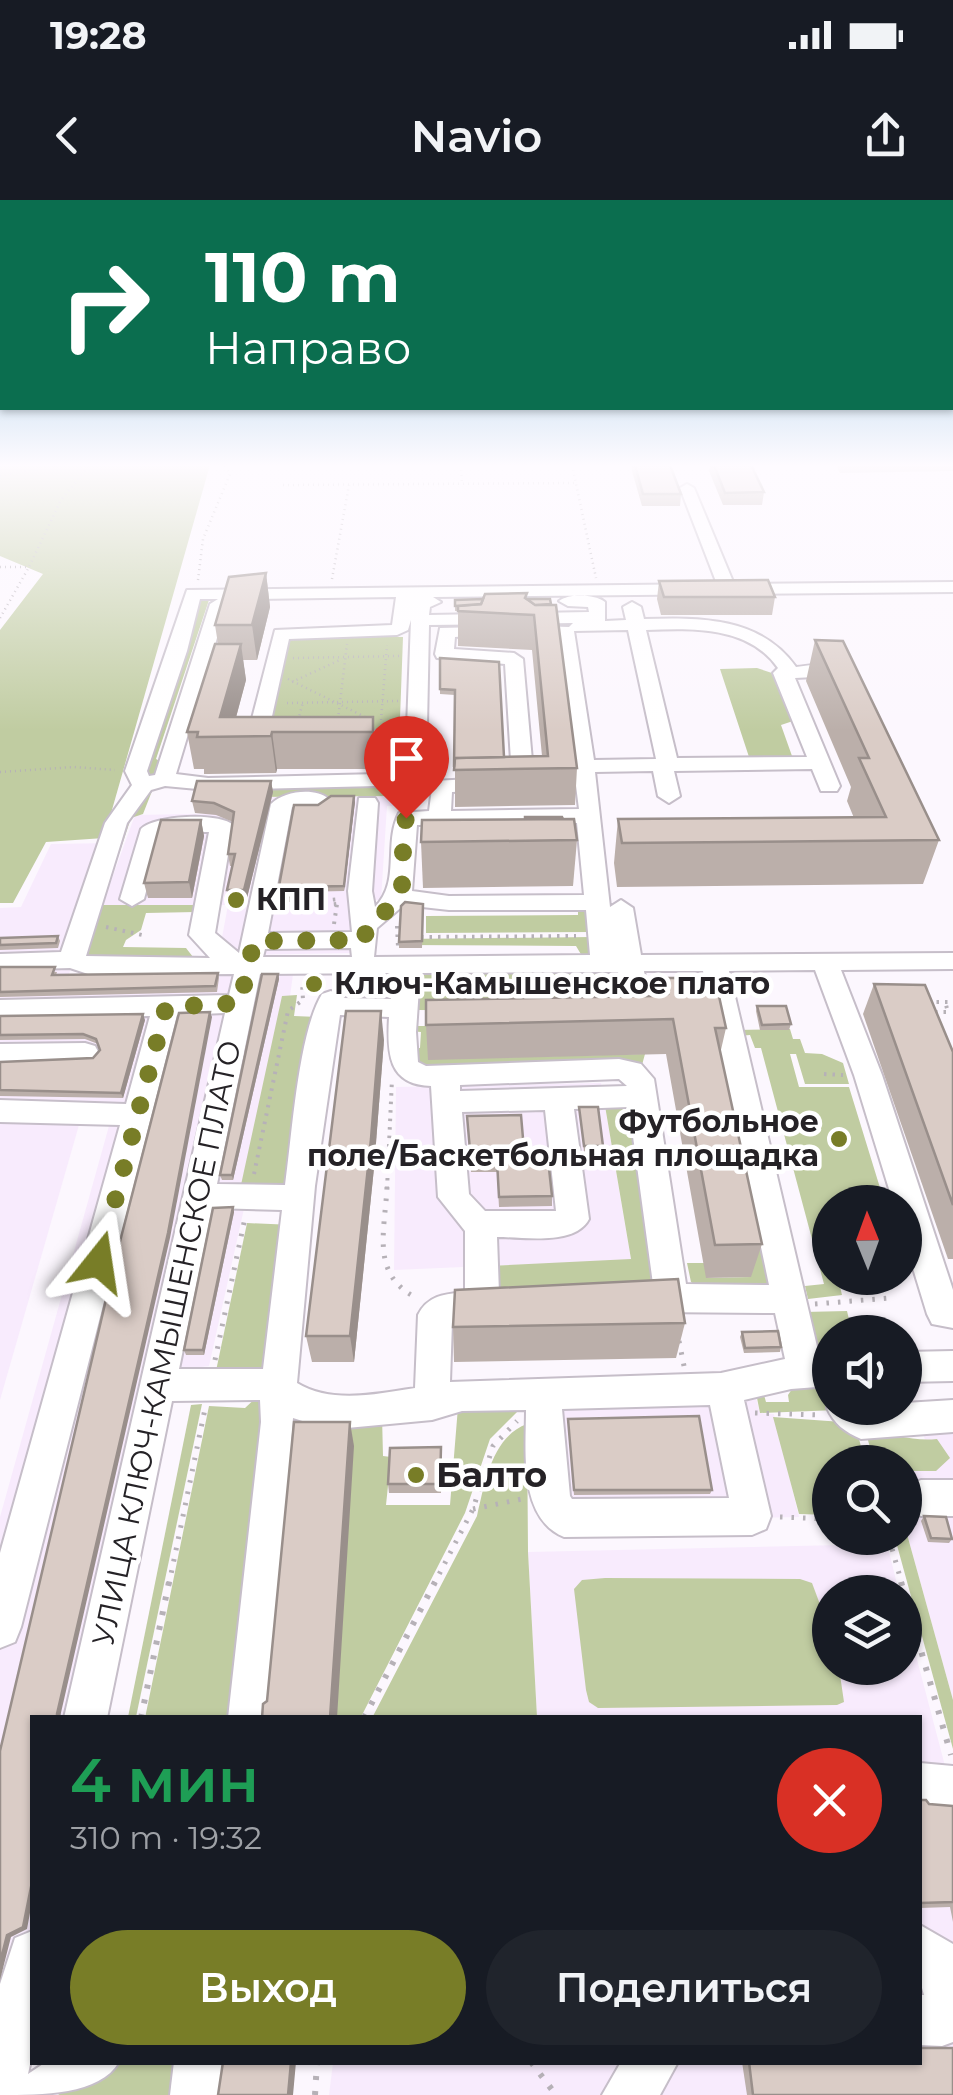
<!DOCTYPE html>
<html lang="ru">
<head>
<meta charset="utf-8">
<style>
	:root { --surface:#171b24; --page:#20242c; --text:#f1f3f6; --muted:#9ea1a6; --accent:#787d27 }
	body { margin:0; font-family:Montserrat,sans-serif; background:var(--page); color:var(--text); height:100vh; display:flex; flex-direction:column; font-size:38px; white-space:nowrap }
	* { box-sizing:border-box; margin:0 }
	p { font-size:32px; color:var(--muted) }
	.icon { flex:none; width:55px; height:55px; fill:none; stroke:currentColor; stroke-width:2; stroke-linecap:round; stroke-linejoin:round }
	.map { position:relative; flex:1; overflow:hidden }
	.drawer { position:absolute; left:30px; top:1515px; width:892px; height:350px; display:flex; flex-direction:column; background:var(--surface); border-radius:0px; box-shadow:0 2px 8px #0004 }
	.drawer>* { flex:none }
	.top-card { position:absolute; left:0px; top:0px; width:955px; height:210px; box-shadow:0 2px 8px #0004; background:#0b6e4f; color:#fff; overflow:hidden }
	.needle { width:65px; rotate:359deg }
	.tools { position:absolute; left:812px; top:985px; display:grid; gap:20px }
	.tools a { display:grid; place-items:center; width:110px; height:110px; border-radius:50%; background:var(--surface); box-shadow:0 2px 8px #0004; font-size:50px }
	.pin { position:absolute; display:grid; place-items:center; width:85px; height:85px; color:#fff; margin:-102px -42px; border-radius:50% 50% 50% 0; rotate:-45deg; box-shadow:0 0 10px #0007 }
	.pin .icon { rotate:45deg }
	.me { position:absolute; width:110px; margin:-55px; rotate:15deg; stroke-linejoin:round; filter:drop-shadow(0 0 8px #0008) }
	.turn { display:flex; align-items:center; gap:35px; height:210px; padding:0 40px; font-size:45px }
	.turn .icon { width:130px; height:130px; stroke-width:2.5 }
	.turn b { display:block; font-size:70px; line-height:85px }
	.round { display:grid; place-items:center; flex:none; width:105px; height:105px; border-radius:52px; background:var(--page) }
	.overview { display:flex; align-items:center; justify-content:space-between; height:170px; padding:0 40px }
	h1 { font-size:60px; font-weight:600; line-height:75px; color:#1e9e55 }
	.button { display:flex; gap:20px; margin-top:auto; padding:20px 40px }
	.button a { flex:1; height:115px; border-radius:60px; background:var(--accent); color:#fff; font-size:40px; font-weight:600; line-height:115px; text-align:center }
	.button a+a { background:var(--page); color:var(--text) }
	.status { display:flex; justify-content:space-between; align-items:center; height:70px; padding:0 50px; background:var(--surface); direction:ltr }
	.status svg { height:28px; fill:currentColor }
	header { display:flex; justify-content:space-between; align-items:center; height:130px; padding:0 40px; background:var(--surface); font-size:45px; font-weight:600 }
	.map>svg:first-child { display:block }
	.built { fill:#f8ebfd }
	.green { fill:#c0cca1 }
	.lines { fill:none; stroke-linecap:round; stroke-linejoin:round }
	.minor-casing { stroke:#c6bec9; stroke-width:4 }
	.path-far3 { stroke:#b6b1b7; stroke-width:2.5; stroke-dasharray:1 4; stroke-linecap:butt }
	.path-far2 { stroke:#b6b1b7; stroke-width:4; stroke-dasharray:2.5 6; stroke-linecap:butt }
	.path-far1 { stroke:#b6b1b7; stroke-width:5; stroke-dasharray:2.5 9; stroke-linecap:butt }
	.path { stroke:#b6b1b7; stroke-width:6; stroke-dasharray:4 11; stroke-linecap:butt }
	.minor { fill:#fff; fill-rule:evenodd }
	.wall { fill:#bbafaa }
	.shaded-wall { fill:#998f8b }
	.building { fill:#daccc6; stroke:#998f8b; stroke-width:2.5 }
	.route { stroke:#787d27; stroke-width:18; stroke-dasharray:0 32.4 }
	.poi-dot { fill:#787d27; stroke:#fff; stroke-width:4 }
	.labels { text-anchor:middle; stroke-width:9; stroke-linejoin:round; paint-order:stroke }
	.poi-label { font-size:30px; font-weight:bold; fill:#252226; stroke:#fff; text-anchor:start }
	.street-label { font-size:30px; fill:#252226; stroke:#fff }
	.near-poi-label { font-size:35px; font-weight:bold; fill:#252226; stroke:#fff; text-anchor:start }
</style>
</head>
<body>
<div class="status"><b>19:28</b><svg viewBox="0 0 49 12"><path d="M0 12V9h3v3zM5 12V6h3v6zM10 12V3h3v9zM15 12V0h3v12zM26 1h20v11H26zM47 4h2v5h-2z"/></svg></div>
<header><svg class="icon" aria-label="back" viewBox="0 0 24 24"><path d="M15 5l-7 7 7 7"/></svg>Navio<svg class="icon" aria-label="share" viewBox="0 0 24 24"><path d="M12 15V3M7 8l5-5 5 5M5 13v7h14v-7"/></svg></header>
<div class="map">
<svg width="953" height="1895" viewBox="0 0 953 1895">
	<rect width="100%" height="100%" fill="#fcf7fe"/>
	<g class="built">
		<path d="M394,596v10h-7l-6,94h-23l-5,53 -118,2 -14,-12 7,-38 -126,1 33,-91 113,-2 4,-16z"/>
		<path d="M112,643l-43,131 225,-7 -6,44 -79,355 -30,4 -87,347 -60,1v238l-1,5 -31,1v-445l114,-409 -114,1v-201l21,-1 30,-63z"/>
		<path d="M601,883l30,177 -237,10 2,-183z"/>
		<path d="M0,918h81l-81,282z"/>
		<path d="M752,1182l8,31 14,1 25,103 -223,4 -33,-128z"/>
		<path d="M953,1211v289l-48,-173v-56h30l-17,-53z"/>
		<path d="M887,1344l12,48h-69v76h75v-54l39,148 4,16 5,1v316h-624l4,-32 587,-1v-344l-383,-1 -9,-165z"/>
	</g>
	<g class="green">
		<path d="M0,265h210l-106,373 -58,4 -33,61h-13v-273l43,-56 -43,-18z"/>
		<path d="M202,397h8l-54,162 9,5 -3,10 -18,5 53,-177z"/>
		<path d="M285,435l118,2 -5,136 -6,1 2,-45h-95l-33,5z"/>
		<path d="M757,468l18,6 18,47 -12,4 11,31 9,3 -51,1 -30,-91z"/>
		<path d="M389,585l8,5 2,16h-5l-1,-10 -141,1 4,-10z"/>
		<path d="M154,586l-11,28 -12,4 -29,87h93l1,7 -50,1 -5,17 -15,10 -3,7 63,1 7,9 -101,2 -7,-7 44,-134 16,-29z"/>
		<path d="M578,707l9,5 4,20 -165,1v-17l152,-1z"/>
		<path d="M592,737l-2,19h-8l-6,-10 -174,-1v-6z"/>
		<path d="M611,772l3,21h10l2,18 -210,-1 -5,-36z"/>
		<path d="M297,795l-3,21 24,1 -27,179 -52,-2 43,-198z"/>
		<path d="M414,826h40l-25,33 216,-5 -3,11 -220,3 -13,-19 11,-1 1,-16 -12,-1z"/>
		<path d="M790,829l3,10h7l5,14 17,1 21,9 6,21h-44l-9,-30h-6l9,33h50l32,104v8l-51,3v29l-4,2 4,45h8l4,17 -34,4 -3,-13 19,-2 -63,-236h-6l-5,-13 -12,1 -2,-6z"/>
		<path d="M725,863l45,224h-72l-7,-5 -4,-19h17l3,15 44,-1z"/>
		<path d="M632,899l22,182 -162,13 -3,-28 142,-7 -27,-159z"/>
		<path d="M247,1023l46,2 -25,146h-52z"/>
		<path d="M847,1111l5,21h-22v24l-15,-5 -11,-39z"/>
		<path d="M823,1181l7,14v13l7,2 -77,3 -3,-15 7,-3 2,7h23l-1,-7 8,-12z"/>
		<path d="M258,1196l7,11 -28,310 -92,1 64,-312 36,2z"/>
		<path d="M202,1204l-66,313h-8l63,-312z"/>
		<path d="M458,1207l63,1 -31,31 -25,74 -104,204h-24l-36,-270 -21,-2 3,-27 99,-2 1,40 8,1 -5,48h64z"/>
		<path d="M773,1217l69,5 15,9 8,31h-35v53l-31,-1z"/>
		<path d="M527,1224l1,128 9,165 -165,1 105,-202c8,-34 15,-79 50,-92z"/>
		<path d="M866,1233c27,-1 45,9 71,6l13,19 -14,13h-31v-9h-31z"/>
		<path d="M905,1327l48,173v49l-58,-211h10z"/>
		<path d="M605,1378l195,1 12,4 18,48v37h9l5,34 -7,3 -239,3 -9,-6 -3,-12 -12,-101 8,-9z"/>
		<path d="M106,1863h79l-4,32h-123z"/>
	</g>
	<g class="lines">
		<g class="minor-casing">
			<g id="minor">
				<path d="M687,284l7,4 40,96 219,-2v10l-520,5 8,5 -11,5 -1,8 160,-3 -1,-5 -20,-1 -9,-5c10,-8 36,-7 46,1v19l21,-1 -3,-13 9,-5 9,5 3,12c56,-2 117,-2 152,48 20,-2 43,-8 59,7l-10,6 -10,-4 -40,2 45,108 -3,5h-16l-9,-22 -138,2 6,25 -11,7 -11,-7 -5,-25 -58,1 15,135 11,-7 12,8 8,47 312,-2v16l-112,1 41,105 71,215v38l-21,-4 -5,-10 -22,-72v-40h-12l-39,-127 -39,-105 -86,1 90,384 11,-1v32l-39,3 -47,11 27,116 -5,13 -14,6 -188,2c-46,-19 -38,-87 -38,-127l-64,1 -30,9 -85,8 -32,-3 -22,-7 -21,300h-44l33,-296 -1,-22 -88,1 -65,317h-43l161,-705 -48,2 -156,612 -6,15 -15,6v-95l120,-428 -120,-3v-22l126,4 24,-88 -150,2v-18l229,-5 5,-21 -143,1 -21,-7 -70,2v-16l61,-2 44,-129 27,-38 -7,-14 62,-181 530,-6 -37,-96zM396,397l-4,28 -117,5 -27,104 3,4 27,6 10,-6 -19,-8 20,-91 108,-4 11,-5 3,-10 -4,107 -6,43 -1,-29c-15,-14 -60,-16 -76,-3l10,6h46l-1,30 -171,4 -32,-4 50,-166 27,-4 2,-5zM200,399h18l-8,5 -55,171 -6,1 -2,-5 40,-120zM573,423l-4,4 -33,-1 -9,5 9,5h21l22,173 -128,2 1,-19 71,-3 11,-6 -11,-124 -9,-6 -60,-4 1,-12 26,-2v-8l-41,1 -5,26 2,4 68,6 7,113 -79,4 -4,30 -30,2c-16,31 2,68 -24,94l-3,-16 6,-88 -3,-5h-16l-11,93 4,41 -84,1 24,-126 26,-1 11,-7c-14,-12 -45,-8 -58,5l-32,149 -24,-20 18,-108c-13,-13 -79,-10 -92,4l-21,70 12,7 12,-7 18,-67h47l-20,103 21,23 -124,-2 41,-133 24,-33 14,-4 43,4 210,-5 9,-58 2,-102zM628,430l28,129 -62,1 -20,-129zM646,430c47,-2 103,-4 132,38l-5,5 34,84 -130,1zM577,623l7,72 -135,1 -37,-5 5,-66zM404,705l45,5h137l4,45 -216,2 3,-29zM351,748l1,9h-89l2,-8zM644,771h59l66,314 -83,-1 -32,-205 -13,-15 -22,-5 -193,7 -8,-4 -2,-30 4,-59 198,-1 6,40 -11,2 -4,7 4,7h32l6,-12zM394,773l-3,26 -48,-1 -12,-7 -9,3c-24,40 -30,142 -37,191l-68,-1 43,-210zM340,815l49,2c-2,36 -1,68 42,69l7,111 27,34v61c-20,2 -37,3 -47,23l-3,73c-38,6 -84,16 -118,-5l18,-197zM619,879l8,7 -167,5v-6zM629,907l24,177 -13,4 -5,10 5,10 12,4 123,1 10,46 -64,14 -271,9 2,-60 51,-7 5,-10 -9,-12 -2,-56c27,0 78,9 92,-18l-15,-110zM545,910l11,101h-71l-16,-17 -7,-82zM212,1008l70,2 -19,159h-84zM710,1205l19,93 -157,1 -2,-3 -8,-87z"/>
				<path d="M85,843l10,3 4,7 -4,7 -95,4v-20z"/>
				<path d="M953,1151v30l-48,1v-30z"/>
				<path d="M953,1200v32l-92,7c-16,-7 -27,-15 -34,-31l3,-7v7h75v-5z"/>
				<path d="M921,1280h32v36h-32l-13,-5v-26z"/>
				<path d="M920,1563l33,3v44l-33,-3z"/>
				<path d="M920,1725l33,19v98l-11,4 -22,-1v-50h4l-4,-14z"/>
				<path d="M32,1731v124l-4,19 18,-12h73c-19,33 -77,33 -119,33v-111l15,-46z"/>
				<path d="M174,1862h52l-4,33h-52z"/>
				<path d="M621,1862h57l-18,33h-58z"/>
			</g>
		</g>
		<g class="path-far3">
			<path d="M461,265l1,19"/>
			<path d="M572,265l24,113"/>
			<path d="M0,276l56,-11"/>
			<path d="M283,285l293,-2"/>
			<path d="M0,367h29l32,-67 29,-35"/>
			<path d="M332,379l17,-94"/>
			<path d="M198,380l5,-41 27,-65 -5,-9"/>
			<path d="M0,418l29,-51"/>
			<path d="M293,458l106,-2"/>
			<path d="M288,479l77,38"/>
			<path d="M292,482l50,-23"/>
			<path d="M287,503l111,-2"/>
			<path d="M338,519l9,-75"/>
			<path d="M298,520l5,-18"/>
			<path d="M381,520l6,-75"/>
			<path d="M0,572l74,-5 41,3"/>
		</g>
		<g class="path-far2">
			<path d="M282,704l58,-5"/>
			<path d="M283,709l54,-5"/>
			<path d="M334,724l3,-20"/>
			<path d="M397,726l1,21"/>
			<path d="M106,727l36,8"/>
			<path d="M421,737l155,-1"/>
			<path d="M522,782l1,21"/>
			<path d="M596,782l4,19"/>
			<path d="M928,802h25"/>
			<path d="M935,812h13l-2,-7"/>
			<path d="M824,874l19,1"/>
			<path d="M254,974l34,-163 15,-11 -1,-18"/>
			<path d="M387,989l5,-110"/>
		</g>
		<g class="path-far1">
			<path d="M387,987c-2,44 -17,88 30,111"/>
			<path d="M815,1104l75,-6"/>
			<path d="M679,1141l5,25"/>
			<path d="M215,1160l30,-142"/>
			<path d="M755,1213l66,2"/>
			<path d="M867,1248l3,14"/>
			<path d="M473,1309l49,-10"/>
			<path d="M780,1317l50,2"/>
			<path d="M889,1338l13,46"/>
			<path d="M169,1384l36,-175"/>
			<path d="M434,1384l39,-75 20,-63 24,-25"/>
		</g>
		<g class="path">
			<path d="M901,1382l3,10"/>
			<path d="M905,1395l46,160"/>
			<path d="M141,1518l28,-136"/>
			<path d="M364,1518l71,-136"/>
			<path d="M531,1862l25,33"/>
			<path d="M315,1895l2,-33"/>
		</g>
		<use href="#minor" class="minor"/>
	</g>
	<g class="wall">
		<path d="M632,265l49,29 -1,12h-38l-10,-35z"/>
		<path d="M710,265h41l13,27 -2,13h-39l-14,-34z"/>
		<path d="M836,265h117v6l-113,2z"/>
		<path d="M266,373l4,34 -13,53h-14l3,20 -10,37h137l3,52h-99l-1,4 -68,1h-4v-5h-10l-7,-37 31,-88 -3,-19z"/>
		<path d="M659,381l116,16 -3,18h-111l-4,-16z"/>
		<path d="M550,399l27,169 -2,37 -120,2v-112l-15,-1v-36l64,99 38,-1 -10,-106 -74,-4v-35h-3v-11z"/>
		<path d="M815,440l124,200 -16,44 -306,3 -3,-24 4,-44 236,-1 -7,-17 4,-14 -45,-106z"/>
		<path d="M271,581l2,11 -27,110h-17l-2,-12 6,-24h-3l-2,-12 5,-32 -17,-7 -21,-2 -3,-12z"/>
		<path d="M355,602l-11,89 -45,1 -2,10h-19l-1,-5z"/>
		<path d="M563,619l14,21 -4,46 -150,2 -2,-46z"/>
		<path d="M201,620l3,16 -12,62h-44l-4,-15z"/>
		<path d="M423,704l-1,44h-23v-6z"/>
		<path d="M58,736l2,5 -2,7 -58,2v-12z"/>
		<path d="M0,767l57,5 -1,3 162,-2 1,5 -2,14 -217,5z"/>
		<path d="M278,774l1,5 -46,201h-11l-2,-5z"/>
		<path d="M665,778l61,50 -6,26 42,190 -11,33 -45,1 -40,-224 -238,6 -2,-35 236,-30z"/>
		<path d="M874,784l79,68v207h-5l-85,-245z"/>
		<path d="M757,806l34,18 -2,6h-29l-4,-19z"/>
		<path d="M0,816l145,4 -22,78 -123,-2v-34l93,-4 7,-8 -2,-6 -13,-5 -85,1z"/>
		<path d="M384,840l-10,128 -20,194h-42l-6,-26z"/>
		<path d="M579,907l24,39 -1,5 -18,1z"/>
		<path d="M467,916l57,34 28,46v10l-53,1 -2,-35h-26z"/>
		<path d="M233,1007l1,5 -30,143h-18l-2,-5z"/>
		<path d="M685,1123l-9,35 -222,4 -1,-35z"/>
		<path d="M742,1132l39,15 -1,5 -36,1 -4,-16z"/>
		<path d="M568,1219l144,71 -2,4 -136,1z"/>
		<path d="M442,1255l-1,38h-52l-1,-9z"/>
		<path d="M924,1316l28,23 -3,4 -21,-1 -7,-21z"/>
		<path d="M920,1600l9,4 24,2v116l-3,-15 -30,1z"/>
		<path d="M742,1862h178l33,33h-206z"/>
	</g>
	<g class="shaded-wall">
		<path d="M266,373l4,34 -13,53 -5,-35z"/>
		<path d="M241,444l5,36 -15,56 -11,-19z"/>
		<path d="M272,532l5,37 -1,4 -5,-37z"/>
		<path d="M271,581l2,11 -27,110 -2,-12z"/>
		<path d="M354,596l1,6 -11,89v-5z"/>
		<path d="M201,620l3,16 -12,62 -3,-16z"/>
		<path d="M278,774l1,5 -46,201 -1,-5z"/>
		<path d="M381,811l3,29 -10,128 -20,194 -4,-26z"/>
		<path d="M210,812l2,5 -42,221 -110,479 -3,-3z"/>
		<path d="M143,814l2,6 -22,78 -2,-5z"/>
		<path d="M233,1007l1,5 -30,143 -1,-5z"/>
		<path d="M350,1222l4,24 -17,272h-7z"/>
		<path d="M32,1682v20l-5,27 -16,8 -11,43v-17l7,-28z"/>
		<path d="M291,1862h5l-3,33h-5z"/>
	</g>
	<g class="building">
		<path d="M635,265h35l11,29h-38z"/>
		<path d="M714,265h37l13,27 -39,1z"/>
		<path d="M266,373l-14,52h-37l14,-48z"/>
		<path d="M768,380l7,17h-111l-5,-16z"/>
		<path d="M527,393l-2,5 11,7h20l21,163 -123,2 1,-12 93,-2 -14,-141 -76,-4v-5l23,-2 4,-10z"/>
		<path d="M483,399l-2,5 -26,2v-6z"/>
		<path d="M527,399h23l1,5 -16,1z"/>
		<path d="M815,440l28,1 96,199 -317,3 -4,-24 268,-2 -27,-59h10z"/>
		<path d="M215,444h26l-21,73h153v15h-101l-1,4 -70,1h-4l1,-5h-11z"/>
		<path d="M440,458l59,4 5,95 -49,1 -1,9 1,-77 -15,-1z"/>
		<path d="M197,581h74l-27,109h-17l8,-36h-7l6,-42 -20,-9 -22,-2z"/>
		<path d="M331,596h23l-10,90 -46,1 -1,10h-20l17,-92h24z"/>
		<path d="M525,617h37l1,2h-38z"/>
		<path d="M574,619l3,21 -156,2 1,-22z"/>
		<path d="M161,620h40l-12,62 -45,1z"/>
		<path d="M405,702l18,2 -1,37 -23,1 2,-36z"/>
		<path d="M58,736l-2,7 -56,2v-7z"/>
		<path d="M0,767h55l-3,8 166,-2 -3,13 -215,6z"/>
		<path d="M262,774h16l-46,201h-12z"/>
		<path d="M665,778h50l11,50h-11l47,216 -47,1 -42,-226 -247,6v-25l226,-4 16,-2z"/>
		<path d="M874,784l51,1 28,67v153z"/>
		<path d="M757,806h29l5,18 -29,1z"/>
		<path d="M346,811h35l-10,128 -21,197h-44z"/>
		<path d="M210,812l-42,221 -111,481 7,4h-32v164l-9,45 -16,8 -7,28v-212l116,-494 63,-244z"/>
		<path d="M143,814l-22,79 -121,-3v-28l93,-4 7,-8 -4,-11 -13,-5 -83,1v-19z"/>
		<path d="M579,907h19l5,39h-19z"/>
		<path d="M521,915l3,35h23l5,46 -53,1 -2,-36 -26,1 -4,-46z"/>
		<path d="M233,1007l-30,143h-19l29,-142z"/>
		<path d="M678,1079l7,44 -232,4 2,-37z"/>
		<path d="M778,1131l3,16 -36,1 -3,-16z"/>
		<path d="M699,1216l13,74h-138l-6,-71z"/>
		<path d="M294,1222h56l-20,296h-68l1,-14 4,-3z"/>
		<path d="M441,1247l-1,37h-52l2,-36z"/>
		<path d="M924,1316l22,1 6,22 -21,-1z"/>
		<path d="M920,1600h6l3,4 24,2v96l-33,1z"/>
		<path d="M920,1848h33v47h-200l-4,-33h171z"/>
		<path d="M223,1862h68l-3,33h-70z"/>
	</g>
	<linearGradient id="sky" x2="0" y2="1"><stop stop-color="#7bb6dd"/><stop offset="0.5" stop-color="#fefbff"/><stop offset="1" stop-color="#fefbff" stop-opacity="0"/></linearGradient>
	<rect width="953" height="531" fill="url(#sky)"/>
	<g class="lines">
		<path class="route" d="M99,1062l67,-255 74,-4 14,-62 111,-1 1,-15c56,-33 29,-54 40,-107"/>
	</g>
	<g class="poi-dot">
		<circle cx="236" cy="700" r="10"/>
		<circle cx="314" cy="784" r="10"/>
		<circle cx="839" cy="939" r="10"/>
		<circle cx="416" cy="1275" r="10"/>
	</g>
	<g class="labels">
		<g class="poi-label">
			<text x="256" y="710">КПП</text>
			<text x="334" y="794">Ключ-Камышенское плато</text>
			<text x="819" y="932" text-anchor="end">Футбольное<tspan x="819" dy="34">поле/Баскетбольная площадка</tspan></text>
		</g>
		<g class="street-label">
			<text transform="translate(167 1143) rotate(-78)" y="10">УЛИЦА КЛЮЧ-КАМЫШЕНСКОЕ ПЛАТО</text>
		</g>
		<g class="near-poi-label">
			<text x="436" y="1287">Балто</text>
		</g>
	</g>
</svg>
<div class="tools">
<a><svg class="needle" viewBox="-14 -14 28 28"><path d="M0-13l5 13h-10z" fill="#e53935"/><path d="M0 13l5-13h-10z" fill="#9ea1a6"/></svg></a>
<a><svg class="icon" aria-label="sound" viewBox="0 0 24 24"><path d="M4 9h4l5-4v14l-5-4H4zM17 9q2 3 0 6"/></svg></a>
<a><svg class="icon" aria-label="search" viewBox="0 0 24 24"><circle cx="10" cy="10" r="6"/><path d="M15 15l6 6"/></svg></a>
<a><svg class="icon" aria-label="layers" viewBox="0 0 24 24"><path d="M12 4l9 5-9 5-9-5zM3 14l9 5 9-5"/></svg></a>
</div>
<div class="pin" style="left:406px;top:618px;background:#d93025"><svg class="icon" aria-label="arrive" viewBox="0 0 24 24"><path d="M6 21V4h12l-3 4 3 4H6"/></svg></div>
<svg class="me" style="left:99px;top:1062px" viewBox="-20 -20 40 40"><path d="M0-17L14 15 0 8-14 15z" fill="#787d27" stroke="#fff" stroke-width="4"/></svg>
<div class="top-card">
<div class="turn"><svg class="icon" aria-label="right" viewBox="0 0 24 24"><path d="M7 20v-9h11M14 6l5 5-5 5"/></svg><div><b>110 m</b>Направо</div></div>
</div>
<section class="drawer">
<div class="overview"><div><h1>4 мин</h1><p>310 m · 19:32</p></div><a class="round" style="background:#d93025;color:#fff"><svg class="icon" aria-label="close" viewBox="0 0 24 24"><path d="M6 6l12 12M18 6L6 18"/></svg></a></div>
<div class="button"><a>Выход</a><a>Поделиться</a></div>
</section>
</div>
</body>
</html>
